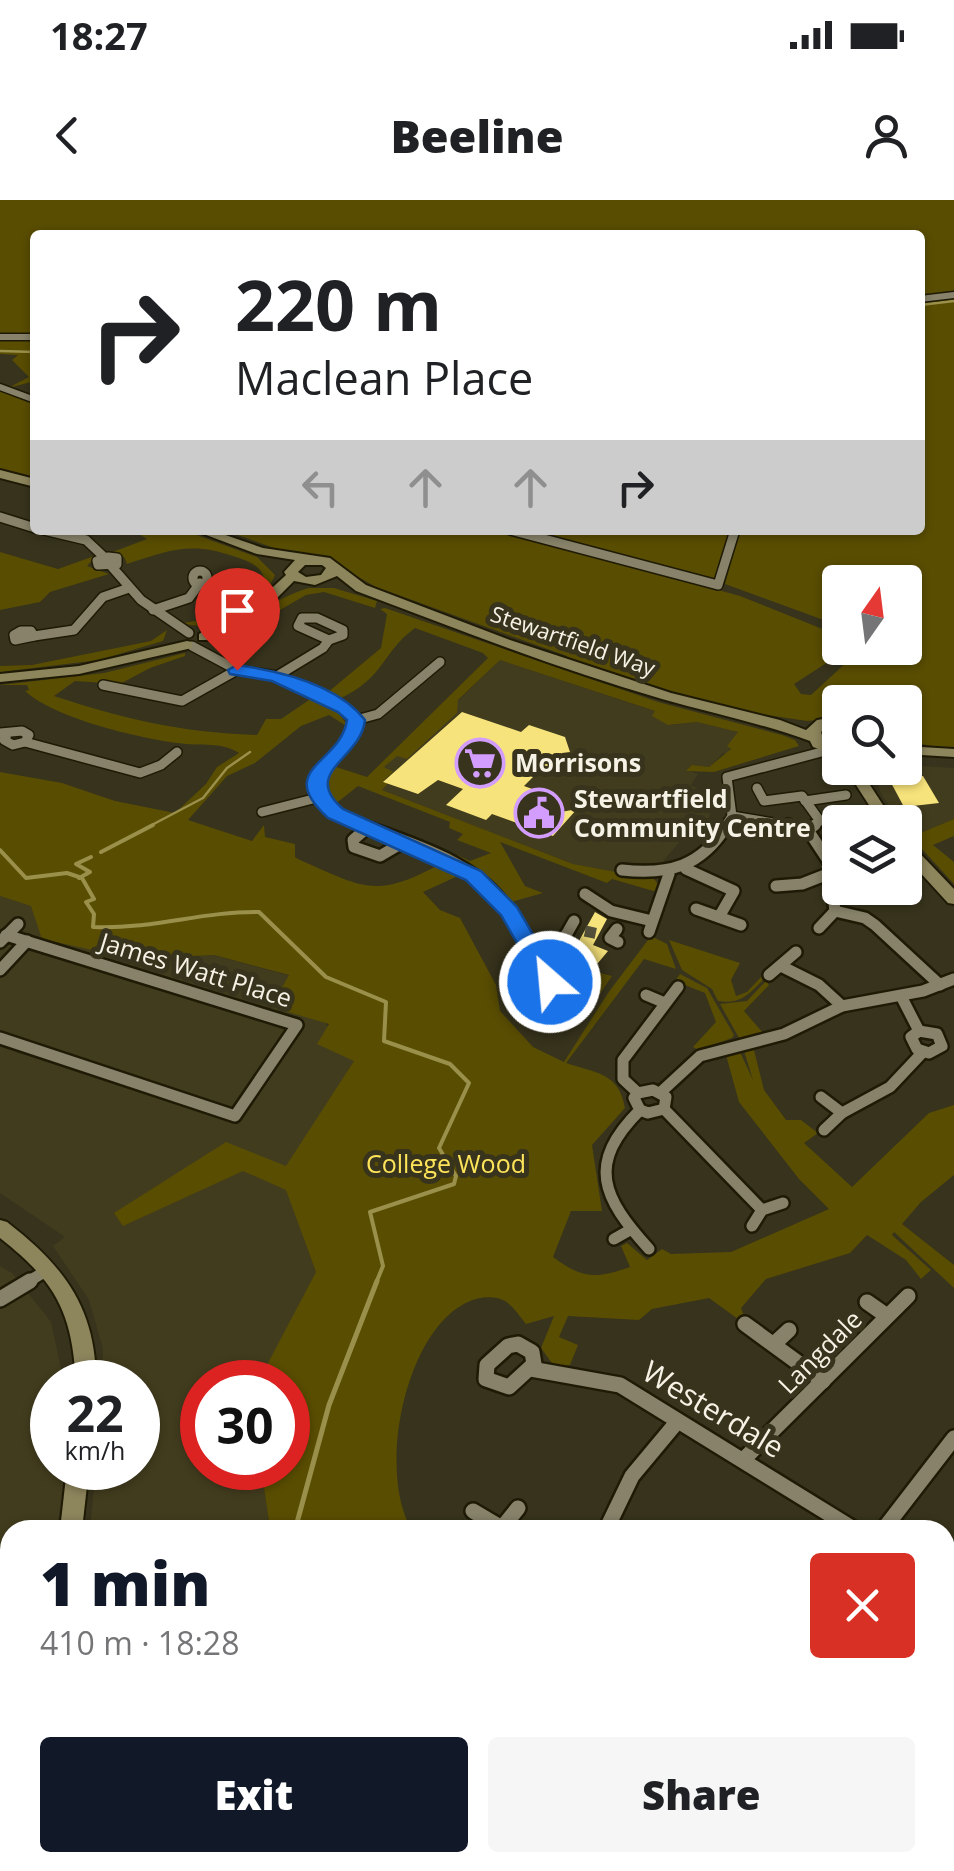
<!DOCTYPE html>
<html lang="en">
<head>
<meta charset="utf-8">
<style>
	:root { --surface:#fff; --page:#f6f6f6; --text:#202124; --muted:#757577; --accent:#111827 }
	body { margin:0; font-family:"Open Sans",sans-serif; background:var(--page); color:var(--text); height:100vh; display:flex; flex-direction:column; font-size:38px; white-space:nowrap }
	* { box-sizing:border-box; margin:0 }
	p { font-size:32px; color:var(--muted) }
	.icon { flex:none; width:55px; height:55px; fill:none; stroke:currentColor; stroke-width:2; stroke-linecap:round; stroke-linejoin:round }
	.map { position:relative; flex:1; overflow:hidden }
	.drawer { position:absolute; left:0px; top:1320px; width:955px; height:352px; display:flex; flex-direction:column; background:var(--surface); border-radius:30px 30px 0 0; box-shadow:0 2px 8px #0004 }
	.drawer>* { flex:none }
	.hud { position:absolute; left:30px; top:30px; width:895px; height:305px; border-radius:10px; box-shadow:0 2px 8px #0004; background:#fff; color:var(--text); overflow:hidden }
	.needle { width:65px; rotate:14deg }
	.tools { position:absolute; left:822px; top:365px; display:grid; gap:20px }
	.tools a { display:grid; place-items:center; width:100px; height:100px; border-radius:10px; background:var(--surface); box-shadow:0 2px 8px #0004; font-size:50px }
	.speed { position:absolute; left:30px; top:1160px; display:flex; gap:20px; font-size:50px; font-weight:700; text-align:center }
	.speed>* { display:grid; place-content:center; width:130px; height:130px; border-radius:50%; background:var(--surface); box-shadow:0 2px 8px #0004; line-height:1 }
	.speed small { font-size:25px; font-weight:400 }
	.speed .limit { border:15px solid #d22; background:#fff; color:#111 }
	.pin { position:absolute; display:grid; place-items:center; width:85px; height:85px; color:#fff; margin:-102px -42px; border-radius:50% 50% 50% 0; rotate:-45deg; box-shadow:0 0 10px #0007 }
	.pin .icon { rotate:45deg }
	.me { position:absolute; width:110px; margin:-55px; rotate:333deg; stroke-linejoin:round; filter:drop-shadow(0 0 8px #0008) }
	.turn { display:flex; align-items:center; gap:35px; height:210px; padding:0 40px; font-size:45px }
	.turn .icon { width:130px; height:130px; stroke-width:2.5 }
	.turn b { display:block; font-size:70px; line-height:85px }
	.lanes { display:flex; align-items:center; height:95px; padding:0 40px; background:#0003; justify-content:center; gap:50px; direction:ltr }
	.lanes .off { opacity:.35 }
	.round { display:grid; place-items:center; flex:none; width:105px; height:105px; border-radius:10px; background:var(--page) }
	.summary { display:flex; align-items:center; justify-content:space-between; height:170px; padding:0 40px }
	h1 { font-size:60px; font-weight:800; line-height:75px; color:var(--accent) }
	.cta { display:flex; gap:20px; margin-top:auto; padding:20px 40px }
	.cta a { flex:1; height:115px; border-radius:10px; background:var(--accent); color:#fff; font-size:40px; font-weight:800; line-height:115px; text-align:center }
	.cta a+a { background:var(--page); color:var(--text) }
	.status { display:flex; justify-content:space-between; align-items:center; height:70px; padding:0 50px; background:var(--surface); direction:ltr }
	.status svg { height:28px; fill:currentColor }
	header { display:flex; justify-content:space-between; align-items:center; height:130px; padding:0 40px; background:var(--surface); font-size:45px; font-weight:800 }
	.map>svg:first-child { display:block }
	.built { fill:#423c1e }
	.green { fill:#594d02 }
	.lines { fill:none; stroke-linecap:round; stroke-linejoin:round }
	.stream-far2 { stroke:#9a904b; stroke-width:2.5 }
	.stream-far1 { stroke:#9a904b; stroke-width:4 }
	.stream { stroke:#9a904b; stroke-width:5 }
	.building { fill:#f7e37b }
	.street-tunnel { stroke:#54503a; stroke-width:11; stroke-dasharray:11 6; stroke-linecap:butt }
	.street-far3-casing { stroke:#1e1a05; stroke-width:9 }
	.street-far2-casing { stroke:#1e1a05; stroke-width:12 }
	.street-far1-casing { stroke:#1e1a05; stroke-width:16 }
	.street-casing { stroke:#1e1a05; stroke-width:20 }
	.secondary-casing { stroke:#1e1a05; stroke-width:4 }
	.street-far3 { stroke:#878269; stroke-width:6 }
	.street-far2 { stroke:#878269; stroke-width:9 }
	.street-far1 { stroke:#878269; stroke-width:11 }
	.street { stroke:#878269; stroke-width:15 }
	.secondary { fill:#8d855c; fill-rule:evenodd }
	.route { fill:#1a73e8; stroke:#114b97; stroke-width:2.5 }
	.labels { text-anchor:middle; stroke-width:10; stroke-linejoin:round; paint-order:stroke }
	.far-street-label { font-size:22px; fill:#f6f3e6; stroke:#37331c }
	.poi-label { font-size:25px; font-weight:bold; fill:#f6f3e6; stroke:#37331c; text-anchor:start }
	.street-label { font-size:25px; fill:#f6f3e6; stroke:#37331c }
	.park-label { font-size:25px; fill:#fde459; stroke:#37331c }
	.near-street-label { font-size:30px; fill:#f6f3e6; stroke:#37331c }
</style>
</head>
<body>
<div class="status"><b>18:27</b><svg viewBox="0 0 49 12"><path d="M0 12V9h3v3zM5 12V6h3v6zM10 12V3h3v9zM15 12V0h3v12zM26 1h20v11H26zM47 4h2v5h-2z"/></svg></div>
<header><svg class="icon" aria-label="back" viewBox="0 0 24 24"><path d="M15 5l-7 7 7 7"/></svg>Beeline<svg class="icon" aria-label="person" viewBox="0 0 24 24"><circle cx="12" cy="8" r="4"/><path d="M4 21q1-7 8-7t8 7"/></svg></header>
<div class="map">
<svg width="954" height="1671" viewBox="0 0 954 1671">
	<rect width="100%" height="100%" fill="#37331c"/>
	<g class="built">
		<path d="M500,460l157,52 -4,4 19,9 25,-3 41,10 -11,22 -4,-1 -14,14 -17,-2 -4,6 10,3 -7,11 21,11 -4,31h5l-9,11 -18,-4 -26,31 -24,-2 -4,12 -59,-11 -191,-74 1,-22 14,-13 10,4 49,-46 2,-12z"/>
		<path d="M905,565l49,3v51l-43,18 -6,-15h-4l-19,-27 -10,-23z"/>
		<path d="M0,696l31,10 103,53 79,-4 77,21 64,85 -73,114 35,97 -53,110h-61v86h59l9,61 -180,1 6,-62h42v-86h-35v-33l-14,-49 -36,-54 12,-9 -65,-44z"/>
		<path d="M0,1066l12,7 39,49 13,60h-12v86h13l-8,62h-47v41l-10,1z"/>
		<path d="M0,1536l10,5v121h489l9,9h-508z"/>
	</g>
	<g class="green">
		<path d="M0,0h954v93l-34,4v-62h-885v101h-35z"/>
		<path d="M954,97v453l-49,-9v-39h-65v16l-33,3 -66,-10 -170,-49 -4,-6 -191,-69 -25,-14 -6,1 -13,-16 -38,-3 -70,-25h277l239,66 100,40v12h5l-3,5 -48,31 7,10 10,1 51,-47h43v-66h-65v44l-115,-42 13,-52 182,-2v-230z"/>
		<path d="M0,139h35v42l-27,7 21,-11 -17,-17 6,-5 -18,-1z"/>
		<path d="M0,190l35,12v78l-35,-9z"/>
		<path d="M133,330h50l74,27 18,18c-7,21 -47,43 -68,49 -8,3 -17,1 -25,-1 28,-2 64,-20 83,-42 -4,-16 -15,-19 -29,-24 -45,-16 -66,-7 -109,7l-3,-7 -14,-4 37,-14z"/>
		<path d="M519,330h212l-14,45 -7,6z"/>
		<path d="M0,352l58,17 39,-14 -10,11 22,8 -59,18 -10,10 -40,8z"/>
		<path d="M309,388h25l43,13 -2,7 -51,-16 -18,3 -90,52c4,-19 73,-54 93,-59z"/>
		<path d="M385,408l273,94 124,33 13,5 4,6 -85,26 -28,-1 6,-6 17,2 22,-18 -4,-3 11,-14 -41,-10 -29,3 -16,-9 3,-5 -155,-51 -42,40 -1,13 -50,46 -10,-3 -13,11 9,5 -10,9 5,2 -6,7 191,74 81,15 7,8 -4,5 -45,-13 -5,4 -107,-41 25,44 18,7 -32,9 -24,-25 -33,-19 3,-3 13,6 21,-8 -34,-13 6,-6 -14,-6 1,-6 -92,-36 -24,19 -10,-13 2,-16 7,-10 34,11 121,-119 -5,-5 -68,-25c-34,25 -30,50 -76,71l-12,-6 54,-45 6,-34 -7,-5z"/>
		<path d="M167,430l-4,11 -64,19 -99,12v-6l32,-1 119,-24z"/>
		<path d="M185,453v3l-35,12 -30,16 -45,-3 -21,15c74,24 125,36 203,39l9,-16h15l31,-21 26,13 10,16 -19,-12 -28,11 -46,37 -28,13 -39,44 64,21 12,-16 1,12 30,7v13l3,2c64,28 77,41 142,5l20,11 -37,17 17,18 20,8 36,67 4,26 33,36 31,15 44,-69 43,-57 16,8 9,25 -32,-10 -78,104c29,10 53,9 59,45l-33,37 10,66h-31l-18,46c30,22 42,22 77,10l-9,-21 6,-3 20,17 15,-11 9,5 60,-2 98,-43 -30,-30 -60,-77 -13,-47 14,-3 13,28 -9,-29 10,-1 10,40 22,30h15l17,13 -14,10 48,44 77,-74 25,-8v70l-33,27 -19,22 52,41v23l-60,-56 -2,3 39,35 -10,9 -15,-19 -39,-25 -17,18 -84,26 -25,29 3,8 -6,3 -29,-21 -57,11 -13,11 -71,-4 -9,21 19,8 -8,20 -16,1 -13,-18 13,-32 -28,8c-6,-7 -14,-19 -21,-23 -11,-6 -27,-4 -37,1 -64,29 -91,171 -56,228h-147l5,-2 -9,-60h27v-86h-30l58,-110 -30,-82 -43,-19 -120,55 -9,-13 112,-71 60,24 68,-105 -37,-17 12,-20 -58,-17 18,-32 -75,-20 -80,4 -92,-20 -11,-33 -31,-10v-124l62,11 53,18 60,12 31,-29 11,-17 22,-14c-18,-11 -32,-7 -53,-9 -41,-4 -131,-25 -161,-53l4,-1 -2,-5h-27l104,-12z"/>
		<path d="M954,619v17l-21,9 21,17v22l-43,-47z"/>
		<path d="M669,740l71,23 -9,17 5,16 11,-4 15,-16 3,2c-15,15 -24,27 -47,23l-6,-12 -30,-19z"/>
		<path d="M559,763l53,13 -23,34 -5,-1 -2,-11 4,-11 -11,-12 -22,-6z"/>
		<path d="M680,774l27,14 27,47 -2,3 -34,12 -5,-3 23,-25 -11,-29 -30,-12z"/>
		<path d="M766,781l3,4 -25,26 19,22 -24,5 -19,-34 27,-3z"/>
		<path d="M0,1409h10v132l-10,-5z"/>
		<path d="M217,1662h129l24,9h-154z"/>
		<path d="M701,1662l3,9h-182l-8,-8z"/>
	</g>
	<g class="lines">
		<g class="stream-far2">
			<path d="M920,105l34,-4"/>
			<path d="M0,151l35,1"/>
			<path d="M148,627l55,-29 24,-30 23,-16"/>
		</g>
		<g class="stream-far1">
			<path d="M0,650l26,28 41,-5 15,5 12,21 -8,3 8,12 -1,13c56,3 110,-16 166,-15l67,65 60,25 -2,39 66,23 19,19 -30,65 17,28 -2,8 -84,28 13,54 -7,17"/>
			<path d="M101,652l52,-27"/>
			<path d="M79,678l11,-6 -14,-8 15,-7"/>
		</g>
		<g class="stream">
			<path d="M295,1330l34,-125 48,-124"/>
			<path d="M655,1662l7,9"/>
		</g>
	</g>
	<g class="building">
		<path d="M462,512l59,20 8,-7 36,12 5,15 -8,1 2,3 -13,14 -8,-3 -19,19 36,13 -15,16 32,-6 -24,27 -61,-22 -6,6 -40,-15 17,-16 -25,-9 -20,14 -35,-12z"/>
		<path d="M923,576l16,27 -35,4 -15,-28z"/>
		<path d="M595,712l12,7 -14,26 15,6 -10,12 -9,2 -6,-4 -1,-10 -7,-3z"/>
	</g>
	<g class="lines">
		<path class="street-tunnel" d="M585,731l14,3"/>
		<g class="street-far3-casing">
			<g id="street-far3">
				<path d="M920,99l34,-4"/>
				<path d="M0,137h35"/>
				<path d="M0,187l35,13"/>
			</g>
		</g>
		<g class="street-far2-casing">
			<g id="street-far2">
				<path d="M0,317l35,11"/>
				<path d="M44,330l42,10 18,17"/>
				<path d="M510,330l208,55 17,-55"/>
				<path d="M108,357l9,1v6l-19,1 -1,-4z"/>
				<path d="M112,367l29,33 48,33"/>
				<circle cx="200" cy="378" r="7"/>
				<path d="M153,410l36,-12 11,-15"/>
				<path d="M302,418h15l26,12v5l-14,5 -31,-14z"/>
				<path d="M21,431h10l3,5 -19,4 -1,-5z"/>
				<path d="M34,436l40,-6 29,-33 26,-9"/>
				<path d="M192,446l45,24 40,6 40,18 28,14 11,12c-8,26 -35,42 -40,68 10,24 29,30 52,39"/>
				<path d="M277,476l46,-28 6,-8"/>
				<path d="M103,485l79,16 55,-31"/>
				<path d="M356,520l22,-6 62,-52"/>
				<path d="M0,533l22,-2 7,4 -4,7 -12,3 -9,-5 3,-5"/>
				<path d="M25,542l115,31 21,-8 16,-13"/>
				<path d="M757,588l7,13 38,-5 18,25 -8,6"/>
				<path d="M805,601l41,-6"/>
				<path d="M262,612l55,-14"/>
				<path d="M732,616l65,11"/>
				<path d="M725,627l7,-11 -5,-39 102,-27"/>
			</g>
		</g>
		<g class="street-far1-casing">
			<g id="street-far1">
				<path d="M361,625c49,18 107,34 141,77 19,25 29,55 52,77"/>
				<path d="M788,625l20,5 21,32 11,7"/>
				<path d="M367,628l-14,12 1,7 26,9 22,-13"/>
				<path d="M808,630l7,-5"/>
				<path d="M686,669l48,22 -15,26"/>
				<path d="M622,670c47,5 79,-3 105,-45"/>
				<path d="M776,686l26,-2 36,-14"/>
				<path d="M585,694l26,17 37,9"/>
				<path d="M833,695l2,16"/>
				<path d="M696,709l45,16"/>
				<path d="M819,728l16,-17 30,7 10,7 65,60"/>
				<path d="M617,729l-7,9 8,4"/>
				<path d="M649,732l20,-58"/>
				<path d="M0,742l18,-18"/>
				<path d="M783,767l36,18 23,21"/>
				<path d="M0,770l27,-29"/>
				<path d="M545,772l29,-51"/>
				<path d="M769,775l27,-23"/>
				<circle cx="561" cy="788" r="13"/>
				<path d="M646,795l19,8"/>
				<path d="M901,796l18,35"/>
				<path d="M919,831l18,3 5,12 -13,7 -12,-4 -6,-12z"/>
				<path d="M0,838l235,78 62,-91 -291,-90"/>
				<path d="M653,890l13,7 -2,12 -16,4 -8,-3 -6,-12 4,-5z"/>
				<path d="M661,892l39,-36 84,-22 58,-28 81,-15 31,-12"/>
				<path d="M638,893l-15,-14v-19l55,-73"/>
				<path d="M821,897l21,16"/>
				<path d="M664,909l98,101"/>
				<path d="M640,910c-54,54 -38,87 9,139"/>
				<path d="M824,930l18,-17 48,-26 33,-35"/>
				<path d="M752,1026l10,-16 21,-7"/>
				<path d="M614,1039l16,-9"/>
				<path d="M26,1083l23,-14"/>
			</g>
		</g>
		<g class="street-casing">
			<g id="street">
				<path d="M0,1099l30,-18"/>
				<path d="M867,1102l20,14"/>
				<path d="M745,1124l78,57"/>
				<path d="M518,1144l14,8 2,12 -25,23 -23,-8 1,-14 21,-19z"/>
				<path d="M774,1144l15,-14"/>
				<path d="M531,1169l89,16 235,145"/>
				<path d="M743,1260l165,-164"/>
				<path d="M473,1311l32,19"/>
				<path d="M502,1328l16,-20"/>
				<path d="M606,1330l26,-54 45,-54"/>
				<path d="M883,1330l71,-92"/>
				<path d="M945,1390l9,7"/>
				<path d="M945,1421l9,-10"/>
				<path d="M346,1662l24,9"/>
			</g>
		</g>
		<g class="secondary-casing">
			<g id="secondary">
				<path d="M0,270l35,9v8l-35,-9z"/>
				<path d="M193,330h18l52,18 67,10 36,27 144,55 161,53 109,27 26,10 11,-10 23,-4v8l-13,3 -6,5 3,9 16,6v9l-27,-9 -3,-6c-49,-18 -99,-28 -148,-42 -104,-30 -205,-70 -306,-108l-19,-15 -22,9 -21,-4 -23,23 -62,36h-10v-6l62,-36 25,-23 -2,-3 11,-12 -38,-6zM305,365h17l4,3 -5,7 -15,2 -8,-5z"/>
				<path d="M187,441l5,1v6l-113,26 -79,8v-8l79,-8z"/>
				<path d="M905,546l49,3v8l-49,-3z"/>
				<path d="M845,568h14l35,54h-14z"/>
				<path d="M905,642l6,2 43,45v15l-6,-1 -43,-47z"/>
				<path d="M0,1020l7,2c57,44 89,86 89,160h-20c-4,-70 -20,-100 -76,-144z"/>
				<path d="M67,1268h22l-7,62h-22z"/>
				<rect x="0" y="1389" width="10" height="22"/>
			</g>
		</g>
		<use href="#street-far3" class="street-far3"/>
		<use href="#street-far2" class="street-far2"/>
		<use href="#street-far1" class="street-far1"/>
		<use href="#street" class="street"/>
		<use href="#secondary" class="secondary"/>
	</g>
	<path class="route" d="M237,465c43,6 100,19 128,55 -4,39 -65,52 -22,89l138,62 36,36 33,57 15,15c-6,9 -13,11 -23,8l-41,-72 -35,-35 -138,-62c-55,-50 13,-54 19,-98l-9,-8 -66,-31 -42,-7 -2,-4z"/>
	<defs>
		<g id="supermarket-ring" transform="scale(2.5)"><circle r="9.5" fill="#37331c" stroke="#d29dfd" stroke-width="1.5"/><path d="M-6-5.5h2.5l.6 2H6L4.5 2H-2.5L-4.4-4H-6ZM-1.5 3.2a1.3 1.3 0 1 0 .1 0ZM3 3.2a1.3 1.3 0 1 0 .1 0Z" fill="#d29dfd"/></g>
		<g id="civic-ring" transform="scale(2.5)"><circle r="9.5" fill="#37331c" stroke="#d29dfd" stroke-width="1.5"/><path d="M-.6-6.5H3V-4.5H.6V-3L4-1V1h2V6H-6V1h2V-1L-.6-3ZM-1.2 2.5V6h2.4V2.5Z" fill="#d29dfd"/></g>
	</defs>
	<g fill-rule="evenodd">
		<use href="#supermarket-ring" x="480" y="563"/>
		<use href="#civic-ring" x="539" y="613"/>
	</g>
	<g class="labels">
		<g class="far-street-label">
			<text transform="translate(573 441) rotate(19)" y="8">Stewartfield Way</text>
		</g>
		<g class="poi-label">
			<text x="515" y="572">Morrisons</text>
			<text x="574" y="608">Stewartfield<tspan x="574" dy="29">Community Centre</tspan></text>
		</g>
		<g class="street-label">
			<text transform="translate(196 770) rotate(17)" y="9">James Watt Place</text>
			<text transform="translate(820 1152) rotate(-45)" y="9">Langdale</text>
		</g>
		<g class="park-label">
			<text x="446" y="973">College Wood</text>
		</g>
		<g class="near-street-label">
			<text transform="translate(713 1210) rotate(31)" y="10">Westerdale</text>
		</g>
	</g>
</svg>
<div class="tools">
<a><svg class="needle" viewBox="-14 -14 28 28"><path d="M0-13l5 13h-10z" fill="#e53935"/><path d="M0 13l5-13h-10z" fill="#757577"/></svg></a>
<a><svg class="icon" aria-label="search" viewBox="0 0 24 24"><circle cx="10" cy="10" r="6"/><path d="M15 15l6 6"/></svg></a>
<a><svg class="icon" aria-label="layers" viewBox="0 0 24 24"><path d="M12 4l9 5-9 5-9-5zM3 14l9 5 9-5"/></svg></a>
</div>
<div class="speed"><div>22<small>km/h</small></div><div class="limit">30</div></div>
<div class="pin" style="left:237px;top:470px;background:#d93025"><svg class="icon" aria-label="arrive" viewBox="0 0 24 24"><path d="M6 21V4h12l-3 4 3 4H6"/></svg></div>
<svg class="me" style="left:550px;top:782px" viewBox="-20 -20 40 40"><circle r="17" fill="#1a73e8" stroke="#fff" stroke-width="3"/><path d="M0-11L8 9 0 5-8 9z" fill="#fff"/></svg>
<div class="hud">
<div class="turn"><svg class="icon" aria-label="right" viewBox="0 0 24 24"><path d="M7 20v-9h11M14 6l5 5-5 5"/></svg><div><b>220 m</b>Maclean Place</div></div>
<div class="lanes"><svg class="icon off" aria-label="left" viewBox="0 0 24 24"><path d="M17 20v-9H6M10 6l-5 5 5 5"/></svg><svg class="icon off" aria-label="ahead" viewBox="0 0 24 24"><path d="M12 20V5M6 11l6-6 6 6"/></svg><svg class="icon off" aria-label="ahead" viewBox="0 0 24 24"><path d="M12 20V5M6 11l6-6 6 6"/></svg><svg class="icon" aria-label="right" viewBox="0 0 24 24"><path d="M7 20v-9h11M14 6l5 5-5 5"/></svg></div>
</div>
<section class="drawer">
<div class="summary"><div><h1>1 min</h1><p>410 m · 18:28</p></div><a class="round" style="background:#d93025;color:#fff"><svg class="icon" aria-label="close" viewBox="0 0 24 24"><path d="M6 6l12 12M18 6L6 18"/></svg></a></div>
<div class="cta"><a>Exit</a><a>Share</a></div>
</section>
</div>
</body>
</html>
